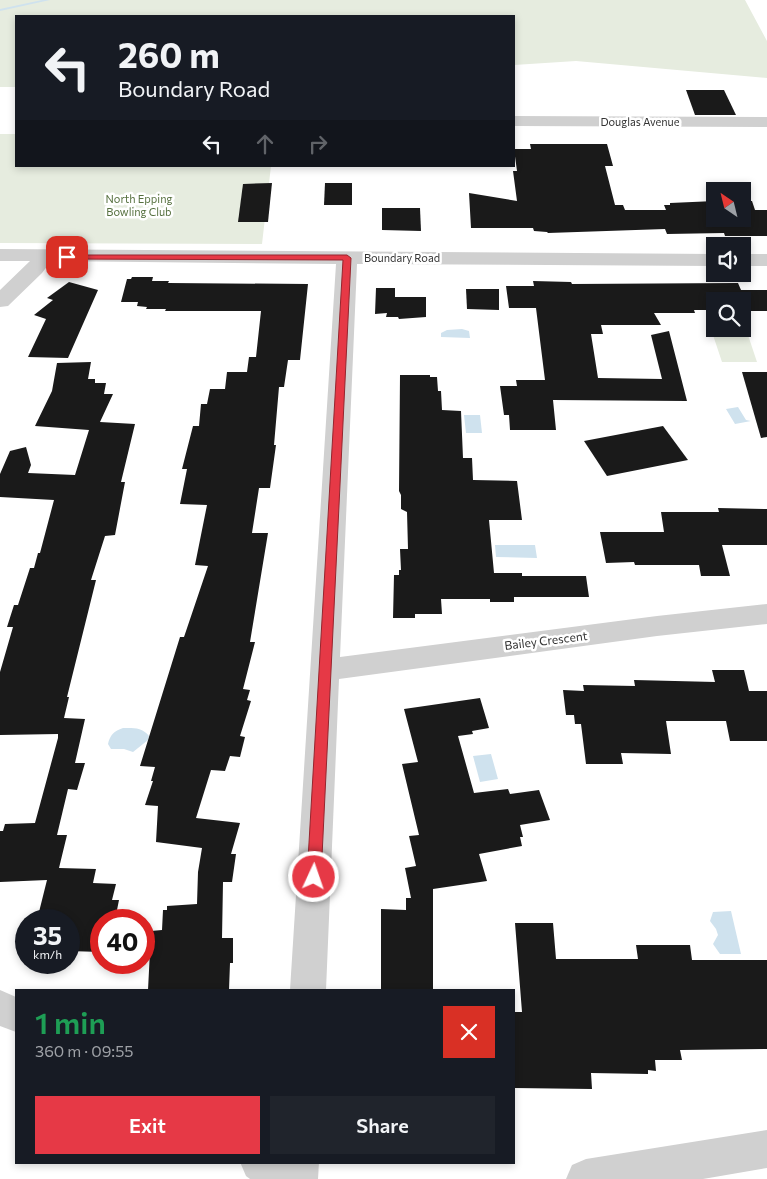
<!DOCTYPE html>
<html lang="en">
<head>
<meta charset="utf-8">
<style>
	:root { --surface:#171b24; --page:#20242c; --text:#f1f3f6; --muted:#9ea1a6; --accent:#e63946 }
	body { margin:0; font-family:Commissioner,sans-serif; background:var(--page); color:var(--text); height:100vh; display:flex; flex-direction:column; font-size:19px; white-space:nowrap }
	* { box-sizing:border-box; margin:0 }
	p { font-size:16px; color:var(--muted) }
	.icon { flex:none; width:28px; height:28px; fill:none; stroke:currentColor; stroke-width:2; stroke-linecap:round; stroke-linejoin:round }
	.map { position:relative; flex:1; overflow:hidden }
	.sheet { position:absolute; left:15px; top:989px; width:500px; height:175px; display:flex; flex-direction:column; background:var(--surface); border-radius:0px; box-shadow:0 2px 8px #0003 }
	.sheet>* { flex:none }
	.hud { position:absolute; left:15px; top:15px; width:500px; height:152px; border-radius:0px; box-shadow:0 2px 8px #0003; background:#171b24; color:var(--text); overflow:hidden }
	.needle { width:32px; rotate:325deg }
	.fabs { position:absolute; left:706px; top:182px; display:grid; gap:10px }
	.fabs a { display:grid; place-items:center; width:45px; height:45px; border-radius:0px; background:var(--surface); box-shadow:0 2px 8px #0003; font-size:25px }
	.speed { position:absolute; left:15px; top:909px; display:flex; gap:10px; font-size:25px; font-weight:700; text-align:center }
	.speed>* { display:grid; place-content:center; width:65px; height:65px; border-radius:50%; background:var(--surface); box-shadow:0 2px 8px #0003; line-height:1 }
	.speed small { font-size:12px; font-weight:400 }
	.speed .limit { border:8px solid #d22; background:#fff; color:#111 }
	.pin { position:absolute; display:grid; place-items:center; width:42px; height:42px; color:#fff; margin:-21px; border-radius:10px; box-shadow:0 2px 8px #0006 }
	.me { position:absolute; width:55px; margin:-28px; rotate:3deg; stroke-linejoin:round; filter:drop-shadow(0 0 4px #0008) }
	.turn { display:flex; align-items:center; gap:18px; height:105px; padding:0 20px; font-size:22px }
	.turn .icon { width:65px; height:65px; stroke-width:2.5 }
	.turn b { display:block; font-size:35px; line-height:42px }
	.lanes { display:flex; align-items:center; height:48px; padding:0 20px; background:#0003; justify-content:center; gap:25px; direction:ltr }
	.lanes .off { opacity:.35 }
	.round { display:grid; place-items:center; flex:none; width:52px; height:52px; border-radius:0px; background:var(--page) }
	.summary { display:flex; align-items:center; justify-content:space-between; height:85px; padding:0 20px }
	h1 { font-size:30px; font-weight:600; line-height:38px; color:#1e9e55 }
	.button { display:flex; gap:10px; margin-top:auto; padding:10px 20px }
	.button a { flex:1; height:58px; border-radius:0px; background:var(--accent); color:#fff; font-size:20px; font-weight:600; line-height:58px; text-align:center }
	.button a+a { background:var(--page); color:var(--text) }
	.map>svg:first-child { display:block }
	.green { fill:#e6ecdf }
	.water { fill:#cfe2ee }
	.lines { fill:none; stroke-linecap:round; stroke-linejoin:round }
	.stream { fill:#cfe2ee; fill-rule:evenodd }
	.building { fill:#1a1a1a }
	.minor { fill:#d0d0d0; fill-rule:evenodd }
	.route { fill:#e63946; stroke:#96252e }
	.labels { text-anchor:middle; stroke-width:5; stroke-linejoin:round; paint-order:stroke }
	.far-street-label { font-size:11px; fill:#333; stroke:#fff }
	.far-park-label { font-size:11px; fill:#56703f; stroke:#fff }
	.street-label { font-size:12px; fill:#333; stroke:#fff }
</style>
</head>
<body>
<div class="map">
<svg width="767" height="1179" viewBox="0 0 767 1179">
	<rect width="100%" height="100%" fill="#fff"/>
	<g class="green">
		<path d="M0,0h745l22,41v37l-191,-17 -62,4v-49h-498v71h-16z"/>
		<path d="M0,134h16v32h255l-9,78 -262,-1z"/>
		<path d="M708,320h7v9h27l1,-9 14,42h-35z"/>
	</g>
	<g class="water">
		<path d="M462,329l7,2 1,7 -29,-1v-4l6,-3z"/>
		<path d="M738,407l8,13 5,1 -16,3 -9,-15z"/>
		<path d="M464,415h16l2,18h-16z"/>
		<path d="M495,545h40l2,13 -41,-1z"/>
		<path d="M123,728c10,0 19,-1 26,8l-1,4 -15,12 -9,-3h-13l-3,-5c2,-9 6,-13 15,-16z"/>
		<path d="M491,754l7,25 -18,3 -7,-26z"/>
		<path d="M731,911l10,43h-21l-7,-10 5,-9 -2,-6 -6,-8 3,-9z"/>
	</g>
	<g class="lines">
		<path class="stream" d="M42,0h8l-50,11v-2z"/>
	</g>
	<g class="building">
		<path d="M686,90h38l12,25h-41z"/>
		<path d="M530,144h77l6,22h-8l10,39h8l2,5h41l-2,-5h6v-2l45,-2v18h27v-18h10l3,9h12v26h-42l-1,-3 -57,1 -2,-5 -117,4 -1,-1 -13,-1 -1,-3h-62l-2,-35 48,8 -4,-30h4l-3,-22h17z"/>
		<path d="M272,183l-4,39h-30l5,-38z"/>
		<path d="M325,183h27v22h-28z"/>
		<path d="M382,208h38l1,23 -39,-1z"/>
		<path d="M132,277h21l-1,4h17l-1,2 140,1 -8,76h-12l-4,27h-5l-5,58h2l-6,43h-11l-7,45h16l-18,109h5l-12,47 7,1 -3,10 4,1 -11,35 5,1 -5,20 -10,-1 -5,15 -14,-1 -15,48 44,5 -9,31h5l-4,28h-9l-1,56h11v25h-3l-1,27h-81l3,-59 11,-1 1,-20h4v-4l30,-2 1,-32 4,-24 -46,-6 2,-36 -13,-1 8,-24h-2l4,-14 -15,-1 40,-129h4l24,-71 -13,-1 12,-60 -27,-1 7,-35h-5l11,-43h6l2,-22h6l3,-15h15l2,-17h20l2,-15h7l5,-46h-96l1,-2h-20l1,-2 -10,-1 1,-4h-17l6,-23h4z"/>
		<path d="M533,281l38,1 1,2 166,-1 3,7h26v21h-25v-10h-27v9h-21l1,3h-41l7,12h-60l2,9h-12l7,44 64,1 -11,-44 18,-4 18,70 -134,-1 3,30h-46l-1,-15h-5l-4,-29h17l-1,-6h29l-9,-72h-27l-3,-22h28z"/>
		<path d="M69,282l29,8 -30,68 -40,-1 18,-38 -12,-4 19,-15 -6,-2z"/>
		<path d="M376,288h19v9h31v20l-27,2 -1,-2h-12l1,-4 -12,1z"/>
		<path d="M466,289h33v21l-32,-1z"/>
		<path d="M91,362l-3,17h7v4h11l-2,11h9l-13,28 35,2 -14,58h4l-10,53 -10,1 -14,44h5l-29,117h2l-5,21 21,1 -10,44h10l-8,27 -9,-1 -11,46h10l-8,33 37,1 -3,14 23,1 -4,16h7l-4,20h-14v32l-32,-1v-31h-32l10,-40 -47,2v-51h3l2,-7 30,-1 23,-85v-4l-58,1v-63l13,-45h-6l7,-22h4l12,-37h4l4,-15h2l14,-53 -54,-3v-23l10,-23 16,-4 5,18 -3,8 47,2 14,-45 -54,-4 17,-35 5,-28z"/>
		<path d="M742,372h25v65l-6,1z"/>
		<path d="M400,375h30v2h7l1,14h3l1,19 19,1 2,47h9l1,22 44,1 5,39h-33l5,53h28v3h64l3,21h-75v5h-24v-3h-49l1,15h-27v4h-22l1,-43h5v-5h2l-1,-21h8l-1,-37 -6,-3v-14l-2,-4z"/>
		<path d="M663,426l25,34 -81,16 -23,-35z"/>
		<path d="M718,508l49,1v36h-45l8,31h-29l-2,-11h-64l-1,-3 -28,1 -6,-31h64l-3,-20h58z"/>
		<path d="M712,670h32l5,21h18v50h-37l-4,-20h-60l5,33 -50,-1 2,11h-37l-5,-40h-6l-1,-9h-8l-3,-25 21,1 -1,-6 52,1 -1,-6 81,2z"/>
		<path d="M480,698l9,30 -17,3 1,3 -15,2 16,57 34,-4 2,5 29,-4 11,30 -30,5 3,12h-3l2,9 -43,8 8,27 -54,8v101h-52v-81l25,1v-12h5l-6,-30 11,-2 -7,-30 10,-1 -17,-71 16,-2 -14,-53z"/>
		<path d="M515,923h38l3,36h82l-2,-14h54l2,15h75v89l-87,1 2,10h-27l1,11 -8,-1v4l-57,-1 1,16 -78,-1v-76h8z"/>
	</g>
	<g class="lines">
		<g class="minor">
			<path d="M514,116l253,1v10l-253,-1z"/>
			<path d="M0,249l715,5v12l-358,-2 -17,393 317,-41 110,-12v20l-110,12 -318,43 -13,311h-36l46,-726 -285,-3 -9,12 -34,33 -8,1v-17l30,-29h-30z"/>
			<rect x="742" y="254" width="25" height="12"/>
			<path d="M0,990l16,7v35l-16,-6z"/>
			<path d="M767,1130v38l-64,11h-137l6,-14 14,-6z"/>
			<path d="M240,1162h79l-1,17h-68l-4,-3z"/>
		</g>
	</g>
	<path class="route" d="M64,255h283l4,3 -30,619 -2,4 -5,2 -5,-2 -2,-4 36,-617 -276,-1 -4,-2z"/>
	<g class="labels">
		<g class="far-street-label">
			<text x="640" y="126">Douglas Avenue</text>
			<text x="402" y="262">Boundary Road</text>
		</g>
		<g class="far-park-label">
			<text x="139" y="203">North Epping<tspan x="139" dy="13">Bowling Club</tspan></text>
		</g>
		<g class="street-label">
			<text transform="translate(546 641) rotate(-7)" y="4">Bailey Crescent</text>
		</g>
	</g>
</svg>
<div class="fabs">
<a><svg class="needle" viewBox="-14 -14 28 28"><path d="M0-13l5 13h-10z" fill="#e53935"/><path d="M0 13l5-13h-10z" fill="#9ea1a6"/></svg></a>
<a><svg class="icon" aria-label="sound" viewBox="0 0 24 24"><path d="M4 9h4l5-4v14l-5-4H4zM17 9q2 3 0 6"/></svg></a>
<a><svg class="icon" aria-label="search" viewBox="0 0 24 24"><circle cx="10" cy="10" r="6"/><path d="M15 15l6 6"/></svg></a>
</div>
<div class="speed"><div>35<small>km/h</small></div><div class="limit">40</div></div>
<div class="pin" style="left:67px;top:257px;background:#d93025"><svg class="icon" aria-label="arrive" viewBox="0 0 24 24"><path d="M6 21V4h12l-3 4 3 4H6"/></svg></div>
<svg class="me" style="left:314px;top:877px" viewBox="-20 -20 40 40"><circle r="17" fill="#e63946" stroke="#fff" stroke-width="3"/><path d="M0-11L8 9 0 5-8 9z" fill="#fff"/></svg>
<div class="hud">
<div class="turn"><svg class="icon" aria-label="left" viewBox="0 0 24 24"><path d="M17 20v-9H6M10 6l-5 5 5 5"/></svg><div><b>260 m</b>Boundary Road</div></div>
<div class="lanes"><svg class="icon" aria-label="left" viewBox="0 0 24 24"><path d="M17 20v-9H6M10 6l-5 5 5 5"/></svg><svg class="icon off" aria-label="ahead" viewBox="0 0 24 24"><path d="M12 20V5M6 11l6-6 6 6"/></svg><svg class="icon off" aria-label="right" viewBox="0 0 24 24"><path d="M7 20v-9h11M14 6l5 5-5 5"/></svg></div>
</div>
<section class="sheet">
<div class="summary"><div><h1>1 min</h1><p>360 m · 09:55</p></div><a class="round" style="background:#d93025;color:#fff"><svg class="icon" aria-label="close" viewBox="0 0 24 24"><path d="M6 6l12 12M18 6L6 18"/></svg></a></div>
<div class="button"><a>Exit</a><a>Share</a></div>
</section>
</div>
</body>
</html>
